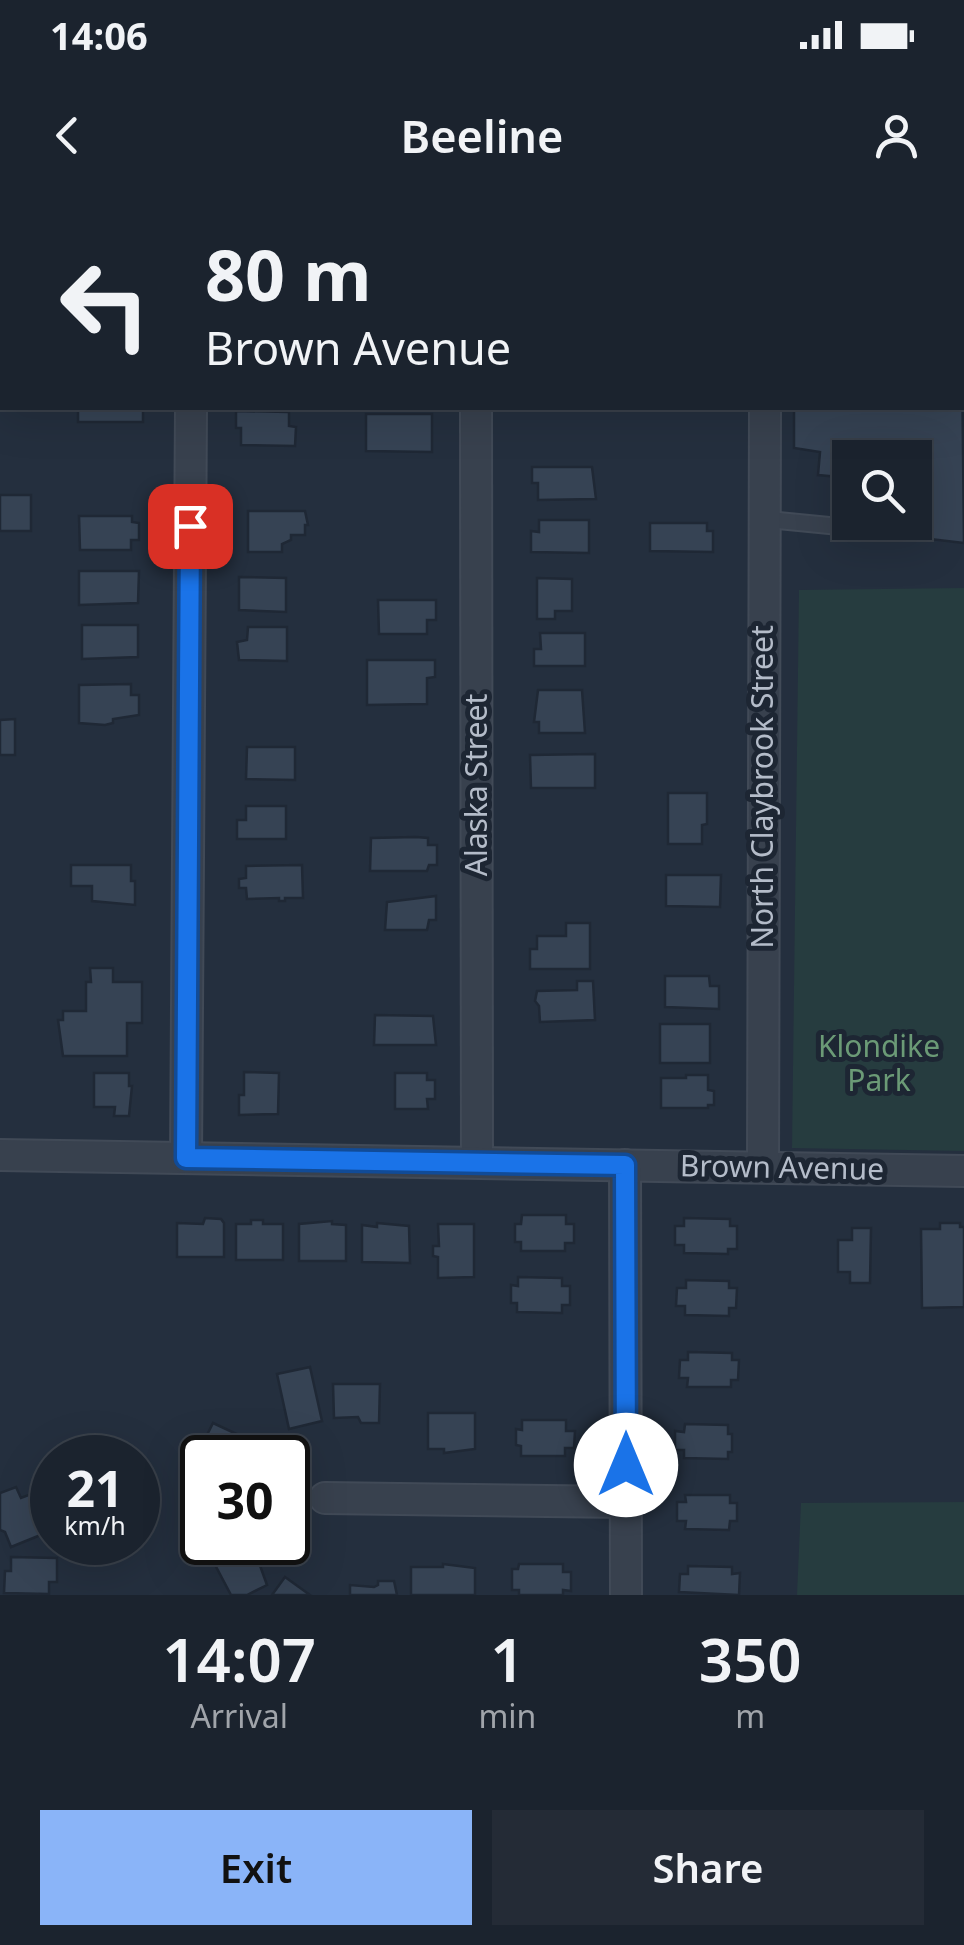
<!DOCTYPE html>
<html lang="en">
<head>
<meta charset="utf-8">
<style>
	:root { --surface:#1b232e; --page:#242b36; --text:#f1f3f6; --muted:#a0a4aa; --line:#39404a; --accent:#8ab4f8 }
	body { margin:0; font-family:"Noto Sans",sans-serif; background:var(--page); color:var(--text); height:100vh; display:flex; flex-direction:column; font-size:38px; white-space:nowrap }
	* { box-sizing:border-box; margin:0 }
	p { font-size:32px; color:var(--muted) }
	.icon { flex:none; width:55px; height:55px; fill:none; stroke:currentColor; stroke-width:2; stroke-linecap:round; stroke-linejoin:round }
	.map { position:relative; height:1395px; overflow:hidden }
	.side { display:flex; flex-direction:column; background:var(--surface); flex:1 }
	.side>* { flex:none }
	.guide { position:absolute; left:0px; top:0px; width:965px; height:210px; box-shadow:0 10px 40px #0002,0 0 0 2px var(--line); background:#1b232e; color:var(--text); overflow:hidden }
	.controls { position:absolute; left:832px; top:240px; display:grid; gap:20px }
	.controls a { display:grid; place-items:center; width:100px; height:100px; border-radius:0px; background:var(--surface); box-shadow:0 10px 40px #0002,0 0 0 2px var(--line); font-size:50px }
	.speed { position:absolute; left:30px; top:1235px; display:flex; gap:20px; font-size:50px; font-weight:700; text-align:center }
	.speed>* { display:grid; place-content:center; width:130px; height:130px; border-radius:50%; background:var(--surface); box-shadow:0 10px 40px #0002,0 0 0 2px var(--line); line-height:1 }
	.speed small { font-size:25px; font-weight:400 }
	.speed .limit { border:5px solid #111; border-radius:15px; background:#fff; color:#111 }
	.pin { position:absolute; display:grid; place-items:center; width:85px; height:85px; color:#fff; margin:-42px; border-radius:20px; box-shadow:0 5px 15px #0006 }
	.me { position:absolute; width:110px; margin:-55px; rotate:0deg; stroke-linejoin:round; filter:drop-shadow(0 0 8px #0008) }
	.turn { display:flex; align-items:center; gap:35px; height:210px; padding:0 40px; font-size:45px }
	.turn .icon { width:130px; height:130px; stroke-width:2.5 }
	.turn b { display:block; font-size:70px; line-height:85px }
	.eta { display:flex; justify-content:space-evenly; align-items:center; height:170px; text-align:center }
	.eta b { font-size:60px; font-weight:600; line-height:70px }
	.action { display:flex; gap:20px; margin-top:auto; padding:20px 40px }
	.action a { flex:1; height:115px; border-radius:0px; background:var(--accent); color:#111; font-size:40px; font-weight:600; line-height:115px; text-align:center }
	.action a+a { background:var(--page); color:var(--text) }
	.status { display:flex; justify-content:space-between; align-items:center; height:70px; padding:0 50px; background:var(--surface); direction:ltr }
	.status svg { height:28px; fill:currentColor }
	header { display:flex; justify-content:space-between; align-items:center; height:130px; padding:0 40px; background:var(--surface); font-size:45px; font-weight:600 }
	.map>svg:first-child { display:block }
	.green { fill:#263c3f }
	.building { fill:#364354; stroke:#1f2835; stroke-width:2.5 }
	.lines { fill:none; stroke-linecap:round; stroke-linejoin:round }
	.lane-casing { stroke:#414a57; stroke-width:19 }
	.street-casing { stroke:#414a57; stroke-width:34 }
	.lane { stroke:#38414e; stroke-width:15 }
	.street { stroke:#38414e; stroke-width:30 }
	.route-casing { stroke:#114b97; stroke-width:25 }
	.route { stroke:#1a73e8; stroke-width:18 }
	.labels { text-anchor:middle; stroke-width:10; stroke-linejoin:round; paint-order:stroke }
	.street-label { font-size:30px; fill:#b4bcc9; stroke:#1d2633 }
	.park-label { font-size:30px; fill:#6b9a76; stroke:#1d2633 }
</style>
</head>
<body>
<div class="status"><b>14:06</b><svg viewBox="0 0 49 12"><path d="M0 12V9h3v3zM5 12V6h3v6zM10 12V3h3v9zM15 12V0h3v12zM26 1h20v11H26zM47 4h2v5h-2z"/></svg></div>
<header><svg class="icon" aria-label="back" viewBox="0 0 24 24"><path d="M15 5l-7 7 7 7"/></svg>Beeline<svg class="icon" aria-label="person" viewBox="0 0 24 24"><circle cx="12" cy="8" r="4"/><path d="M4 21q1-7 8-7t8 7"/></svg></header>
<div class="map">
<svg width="964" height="1395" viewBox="0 0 964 1395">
	<rect width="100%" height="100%" fill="#242f3e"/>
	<g class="green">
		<path d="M964,388v563l-172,-3 7,-558z"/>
		<path d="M964,1302v93h-167l4,-92z"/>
	</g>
	<g class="building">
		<path d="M962,158l2,185 -51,-6 7,-50 -5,-1v-28h-65v20l-32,-3 2,-23 -26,-4v-40h168z"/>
		<rect x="78" y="208" width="65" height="14"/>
		<path d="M236,211l53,1v14l7,1 -1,19 -54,-1v-17h-5z"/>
		<path d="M366,214h66v38l-66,-1z"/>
		<path d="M532,267h60l4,32 -58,1v-17h-6z"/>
		<rect x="0" y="295" width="31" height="36"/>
		<path d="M248,311h57l3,14h-3v10h-14v5l-9,4v8h-34z"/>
		<path d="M79,316h53v6l7,1v17h-8v10h-51z"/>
		<path d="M539,320h50v33l-58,-1v-21l8,1z"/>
		<path d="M650,323h57v8h6v21l-63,-1z"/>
		<path d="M79,371h60l-1,32 -59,2z"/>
		<path d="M239,377l47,1v34l-47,-2z"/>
		<path d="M537,378l35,1v32h-17v8h-18z"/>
		<path d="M378,400h58v20h-9v14h-48z"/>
		<path d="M82,425h56v32l-56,2z"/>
		<path d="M248,427h39v34l-48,-1 -2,-18 10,-2z"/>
		<path d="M540,433h45v33h-51v-17h7z"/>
		<path d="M367,460h68v17l-8,1v26l-60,1z"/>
		<path d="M131,484v11h8v20l-26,4v4l-8,2 -26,-2v-38z"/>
		<path d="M538,490h44l3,43h-46v-11h-5z"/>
		<path d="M15,519v36h-15v-35z"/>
		<path d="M247,547h48v33l-49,-1z"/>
		<path d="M595,554v34h-64l-1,-33z"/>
		<path d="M668,593h39v31l-5,1v19h-34z"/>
		<path d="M246,606h40v33h-49v-19h9z"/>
		<path d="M416,637l12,1v7h9v20h-8l-2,6h-57l1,-33z"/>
		<path d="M71,665h60v16h4v24l-43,-4v-15h-21z"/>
		<path d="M302,665l1,33h-18v3h-6v-3l-32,1 -1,-11h-7v-9l7,-1v-12z"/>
		<path d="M666,675h55l-1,32 -54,-1z"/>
		<path d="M436,696v24h-7l-2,10h-42l2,-28z"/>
		<path d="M566,723h24v46h-60v-20h7v-13h29z"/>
		<path d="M90,768h23v14h29v41h-15v33h-64l-5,-36h5v-9h23v-29h5z"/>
		<path d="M665,776h44l1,10h9v23l-54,-2z"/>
		<path d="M577,781h16l2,39 -55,2 -1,-16 -4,-5 2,-10 40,-1z"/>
		<path d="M375,815l58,1 3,29h-62z"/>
		<rect x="660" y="824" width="50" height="39"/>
		<path d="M244,872l35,1 -1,41 -39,1v-20h5z"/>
		<path d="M94,873h35v13h3l-3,30h-15l1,-9h-21z"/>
		<path d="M395,873h32v7h8v19h-8l1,10h-33z"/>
		<path d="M686,875h22v15l6,1v14h-6v3h-47v-30h25z"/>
		<path d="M522,1015h44v9h8v19h-9v8h-44v-9h-6v-18h6z"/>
		<path d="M205,1018l16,1 3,4v34h-47v-34l26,1z"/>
		<path d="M684,1018l46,1v7h7v23h-9v5l-44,-1v-8h-9v-19h9z"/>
		<path d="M251,1020h12v4h20v36h-47v-36h15z"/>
		<path d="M332,1021v3l14,1v36h-47v-37z"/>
		<path d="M377,1023l32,3 1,37 -48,-1v-37l15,2z"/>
		<path d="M940,1023h20v4h4v80l-42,1 -1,-79h19z"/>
		<path d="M438,1024h36v53l-36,1v-21l-5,-1v-10h6z"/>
		<path d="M852,1028h19l-1,55h-20v-11h-12v-32h14z"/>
		<path d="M518,1077l44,1v8h8v19h-8v8l-45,-1v-9h-6v-18l7,1z"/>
		<path d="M686,1080l43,1v7h8l-1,20h-7v8l-44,-1v-9h-9l1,-18h9z"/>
		<path d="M688,1152l44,1v7h7l-1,20h-7v7h-44l1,-9h-9l1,-18h8z"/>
		<path d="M310,1167l12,54 -33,8 -12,-55z"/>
		<path d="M333,1184h47l-1,39h-18l-3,-6 -24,1z"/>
		<path d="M428,1213h47v36l-31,4v-4h-16z"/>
		<path d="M522,1220h44v11h9l-1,17h-9v8h-44v-10l-5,-1v-16l6,1z"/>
		<path d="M213,1223l51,24 -5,11h-46l-14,-7z"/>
		<path d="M685,1224l43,1v9h4v18h-4v7l-44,-1v-8h-9v-19l9,1z"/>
		<path d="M16,1287l5,11 18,-7 8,19 -7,3 8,19 -37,15 -6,-15 -5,-2v-37z"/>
		<path d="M685,1295h45v8h7v18h-7l-1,9 -44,-1 1,-8h-9v-19h9z"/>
		<path d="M245,1342l10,19 3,-1 9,25 -20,10h-16l-19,-36z"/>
		<path d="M11,1357l46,1v24h-8v12l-45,-1 1,-22h6z"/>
		<path d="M443,1364l32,4v27h-64v-28h32z"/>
		<path d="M519,1364h44v8h8v19l-8,-1v5h-44v-5h-7v-21h6z"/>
		<path d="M688,1366l44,1v7l8,-1 -1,22 -60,-3 1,-18h8z"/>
		<path d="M285,1377l25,18h-38z"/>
		<path d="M378,1381h16l3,14h-47v-10l24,2 4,-2z"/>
	</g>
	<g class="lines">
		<g class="lane-casing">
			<path id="lane" d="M763,319l112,11"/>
		</g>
		<g class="street-casing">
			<g id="street">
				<path d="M476,0v2"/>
				<path d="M192,2v-2"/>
				<path d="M770,2v-2"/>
				<path d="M476,208l1,754"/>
				<path d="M0,955l964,16"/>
				<path d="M186,958l5,-750"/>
				<path d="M625,965l1,430"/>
				<path d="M763,967l2,-759"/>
				<path d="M325,1298l301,4"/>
			</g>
		</g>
		<use href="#lane" class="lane"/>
		<use href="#street" class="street"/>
	</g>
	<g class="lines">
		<g class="route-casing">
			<path id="route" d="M190,326l-4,632 439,7 1,300"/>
		</g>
		<use href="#route" class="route"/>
	</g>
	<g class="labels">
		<g class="street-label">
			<text transform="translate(477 585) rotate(-90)" y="10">Alaska Street</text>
			<text transform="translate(763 587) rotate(-90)" y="10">North Claybrook Street</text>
			<text transform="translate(782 968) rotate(1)" y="10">Brown Avenue</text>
		</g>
		<g class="park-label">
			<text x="879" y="857">Klondike<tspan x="879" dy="34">Park</tspan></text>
		</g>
	</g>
</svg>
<div class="controls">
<a><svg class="icon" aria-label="search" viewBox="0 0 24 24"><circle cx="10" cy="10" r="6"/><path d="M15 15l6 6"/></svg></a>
</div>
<div class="speed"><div>21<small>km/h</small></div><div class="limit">30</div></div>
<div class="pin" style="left:190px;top:326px;background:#d93025"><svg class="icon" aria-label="arrive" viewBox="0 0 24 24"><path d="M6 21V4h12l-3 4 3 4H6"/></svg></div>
<svg class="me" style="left:626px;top:1265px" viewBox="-20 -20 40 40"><circle r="19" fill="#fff"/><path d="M0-13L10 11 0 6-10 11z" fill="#1a73e8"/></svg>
<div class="guide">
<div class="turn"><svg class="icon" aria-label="left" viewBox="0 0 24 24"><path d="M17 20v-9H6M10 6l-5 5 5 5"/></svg><div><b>80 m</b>Brown Avenue</div></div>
</div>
</div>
<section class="side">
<div class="eta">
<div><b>14:07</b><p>Arrival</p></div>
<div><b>1</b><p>min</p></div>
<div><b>350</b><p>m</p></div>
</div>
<div class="action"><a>Exit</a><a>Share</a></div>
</section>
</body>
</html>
